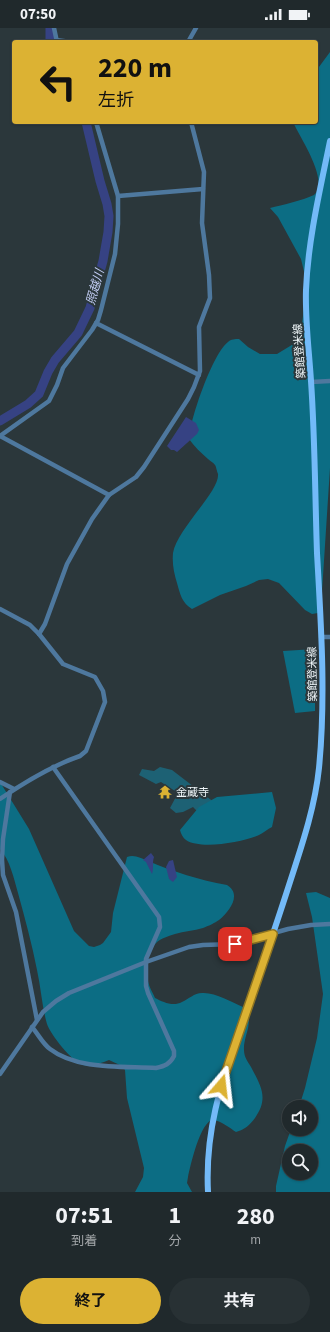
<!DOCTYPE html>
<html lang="ja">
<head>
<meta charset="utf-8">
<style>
	:root { --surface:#20292c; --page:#283134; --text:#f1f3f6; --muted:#a2a6a9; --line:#3d4548; --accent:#dcb233 }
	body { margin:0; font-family:"Source Sans 3","Noto Sans JP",sans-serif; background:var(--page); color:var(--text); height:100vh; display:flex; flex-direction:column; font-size:15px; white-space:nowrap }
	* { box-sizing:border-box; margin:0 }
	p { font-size:13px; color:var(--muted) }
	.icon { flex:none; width:22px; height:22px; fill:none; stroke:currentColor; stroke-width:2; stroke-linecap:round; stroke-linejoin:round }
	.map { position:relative; height:1164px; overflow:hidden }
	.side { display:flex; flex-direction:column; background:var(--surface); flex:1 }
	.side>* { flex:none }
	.top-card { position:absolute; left:12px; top:12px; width:306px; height:84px; border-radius:4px; box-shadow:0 1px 3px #0004,0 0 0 1px var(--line); background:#dcb233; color:#111; overflow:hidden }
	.fabs { position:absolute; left:282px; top:1072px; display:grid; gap:8px }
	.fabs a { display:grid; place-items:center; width:36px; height:36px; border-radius:50%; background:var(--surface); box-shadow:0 1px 3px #0004,0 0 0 1px var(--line); font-size:20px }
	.pin { position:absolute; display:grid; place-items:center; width:34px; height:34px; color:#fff; margin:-17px; border-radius:8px; box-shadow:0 2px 6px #0006 }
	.me { position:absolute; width:44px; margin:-22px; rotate:17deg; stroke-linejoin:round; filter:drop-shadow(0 0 3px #0008) }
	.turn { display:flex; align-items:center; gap:14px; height:84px; padding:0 20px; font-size:18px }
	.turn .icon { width:52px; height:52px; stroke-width:2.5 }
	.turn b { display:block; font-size:28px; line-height:34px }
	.eta { display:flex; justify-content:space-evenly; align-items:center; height:68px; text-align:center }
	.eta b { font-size:24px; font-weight:700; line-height:28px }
	.button { display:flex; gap:8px; margin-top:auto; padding:8px 20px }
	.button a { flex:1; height:46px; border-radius:24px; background:var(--accent); color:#111; font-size:16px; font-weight:700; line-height:46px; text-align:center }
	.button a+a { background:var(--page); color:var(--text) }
	.status { display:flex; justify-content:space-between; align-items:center; height:28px; padding:0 20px; background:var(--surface); direction:ltr }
	.status svg { height:11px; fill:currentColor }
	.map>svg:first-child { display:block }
	.green { fill:#1d6174 }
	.forest { fill:#0c6d84; fill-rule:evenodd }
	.water { fill:#364283 }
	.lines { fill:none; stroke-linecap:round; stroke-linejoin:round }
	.river { stroke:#364283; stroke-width:9 }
	.minor { stroke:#4e789e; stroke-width:4.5 }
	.major { stroke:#73baf8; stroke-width:6 }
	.route-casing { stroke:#8f7421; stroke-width:10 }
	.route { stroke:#dcb233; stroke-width:7 }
	.labels { text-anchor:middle; stroke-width:4; stroke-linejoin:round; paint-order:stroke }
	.street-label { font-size:11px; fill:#eef5f8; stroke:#2b373b }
	.poi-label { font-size:11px; fill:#eef5f8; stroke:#2b373b; text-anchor:start }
	.water-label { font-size:12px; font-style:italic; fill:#c2cdf4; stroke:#2b373b }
</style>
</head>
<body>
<div class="status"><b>07:50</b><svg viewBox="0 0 49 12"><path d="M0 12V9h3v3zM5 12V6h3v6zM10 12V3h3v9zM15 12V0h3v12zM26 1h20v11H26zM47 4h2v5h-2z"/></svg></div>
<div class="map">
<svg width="330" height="1164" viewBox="0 0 330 1164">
	<rect width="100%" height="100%" fill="#2b373b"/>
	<path class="green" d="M160,739l12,3 43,33 -17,9 -5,-5 -10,5 -7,1 -6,-5 8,-15 -17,-11 -5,2 -17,-9 3,-6 12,2z"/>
	<g class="forest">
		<path d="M330,24v416l-9,139 -3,6 -6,1 -7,-4 -26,-27 -11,-4 -9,1 -13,6 -26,9 -28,14c-10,-6 -12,-15 -15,-26 -3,-10 -5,-19 -4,-30 4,-24 47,-62 45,-79 -1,-2 -2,-8 -3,-9 -1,-2 -5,-4 -7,-6 -7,-6 -14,-13 -19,-20 1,-20 24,-86 39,-97 3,-3 7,-3 11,-3l9,8 12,7h17l23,-14 7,-56 -6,-25 -23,-42 -8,-9c12,-3 34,-8 44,-13 16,-14 -14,-57 -21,-73h23v-51z"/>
		<path d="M315,621v62l-20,2 -12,-62z"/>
		<path d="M0,754l29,47 45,102 15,15 5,1 6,-2 3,-2 8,-11 2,-19 14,-56c7,-3 14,1 21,4 26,11 51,19 79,24 15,9 3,26 -8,35 -4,3 -11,6 -16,8 -9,3 -19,3 -28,6 -6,2 -14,4 -19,9 -8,8 -11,27 -8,38 1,6 5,12 7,17 8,4 18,9 27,4 7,-3 12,-9 20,-9 13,-1 29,9 41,14 13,14 0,28 1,43 0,7 4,12 7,17 10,19 18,31 4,51 -5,7 -11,12 -19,14 -6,-4 -15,-11 -22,-12 -13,-2 -24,47 -26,57l-1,6 5,9h-57l8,-15 1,-9 -17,-70 -2,-28 -3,-4 -13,-6c-8,3 -17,7 -26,5 -10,-2 -33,-31 -36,-41 -5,-17 -6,-36 -10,-54 -5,-26 -12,-51 -19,-77 -4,-14 -8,-33 -18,-44z"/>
		<path d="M272,764l4,16 -4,19c-4,2 -9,6 -13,8 -14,7 -59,15 -73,5 -3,-2 -5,-6 -6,-10l19,-23 18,-10z"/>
		<path d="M316,864l14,6v294h-54v-6l9,-40 6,-17h20v-22h-12l6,-19 12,-50 6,-44 -11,-77 -6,-24zM289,1123h22v22h-22z"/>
	</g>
	<g class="water">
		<path d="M186,389l10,6 3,7 -2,4 -20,18 -3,-2h-3l-4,-4z"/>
		<path d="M151,825l3,4c-2,6 0,11 -2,17l-6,-12 -3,-2z"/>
		<path d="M173,832l4,17 -4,5 -4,-3 -3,-12 3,-6z"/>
	</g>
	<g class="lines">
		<g class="river">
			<path d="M50,0v14"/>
			<path d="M0,393l28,-17 11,-10 9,-22 7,-12 23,-27 12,-25 13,-47 5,-29 1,-16 -2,-12 -7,-23 -14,-59"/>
		</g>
		<g class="minor">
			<path d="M54,0l3,14"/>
			<path d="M56,12l15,2"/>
			<path d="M188,14l8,-14"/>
			<path d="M118,168l85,-7"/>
			<path d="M96,295l103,52"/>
			<path d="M311,354l19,-1"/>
			<path d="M0,408l49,-35 8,-16 6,-17 29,-38 6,-10 3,-10 14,-56 3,-30v-28l-22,-74"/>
			<path d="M0,408l109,59"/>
			<path d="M0,581l30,16 9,9 24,30 32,13 8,14 2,11 -19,49 -6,5c-29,10 -55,26 -80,43"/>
			<path d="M39,606l6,-10 22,-60 25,-45 17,-24 27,-18 8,-10 44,-68 6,-12 6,-16 -1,-44 11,-29 -1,-23 -7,-52 2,-51 -13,-50"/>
			<path d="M321,609h9"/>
			<path d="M0,754l14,7"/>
			<path d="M10,764l-7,47 -1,21 1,15 13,37 21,108"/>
			<path d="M32,999c6,7 11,17 18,22 27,21 73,17 106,19 9,-2 14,-4 18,-12v-5l-26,-58 -2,-7v-27l14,-32 -1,-10 -106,-150"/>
			<path d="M0,1046l43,-62 13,-11 13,-8 77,-31 43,-15 14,-2 32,-1 53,-15 23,-4 19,-1"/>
		</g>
		<path class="major" d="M208,1164c-3,-60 12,-106 32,-162 17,-49 34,-98 50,-148 12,-37 25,-75 29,-114 7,-72 2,-144 -2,-215 -2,-57 -2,-115 -6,-172 -2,-31 -6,-61 -5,-91 2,-50 14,-100 24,-149"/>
	</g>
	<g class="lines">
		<g class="route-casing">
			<path id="route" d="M221,1058l52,-152 -38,10"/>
		</g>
		<use href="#route" class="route"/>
	</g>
	<defs>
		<g id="temple-bare" transform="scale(1.08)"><path d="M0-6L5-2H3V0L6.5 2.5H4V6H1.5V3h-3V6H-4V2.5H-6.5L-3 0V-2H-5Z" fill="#dcb233" stroke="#2b373b" stroke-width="2.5" paint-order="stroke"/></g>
	</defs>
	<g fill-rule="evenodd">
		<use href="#temple-bare" x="165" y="764"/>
	</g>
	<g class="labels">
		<g class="street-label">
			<text transform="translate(299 323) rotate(-94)" y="4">築館登米線</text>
			<text transform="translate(312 646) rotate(-91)" y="4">築館登米線</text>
		</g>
		<g class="poi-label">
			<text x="176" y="768">金蔵寺</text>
		</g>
		<g class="water-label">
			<text transform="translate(95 259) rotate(-74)" y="4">照越川</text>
		</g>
	</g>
</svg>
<div class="fabs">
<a><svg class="icon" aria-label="sound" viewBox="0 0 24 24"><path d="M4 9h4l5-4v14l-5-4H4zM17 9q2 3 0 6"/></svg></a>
<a><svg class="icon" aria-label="search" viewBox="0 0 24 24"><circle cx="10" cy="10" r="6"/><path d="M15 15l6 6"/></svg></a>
</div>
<div class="pin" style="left:235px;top:916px;background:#d93025"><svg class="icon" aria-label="arrive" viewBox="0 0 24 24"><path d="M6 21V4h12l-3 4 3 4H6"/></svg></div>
<svg class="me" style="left:221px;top:1058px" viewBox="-20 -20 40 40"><path d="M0-17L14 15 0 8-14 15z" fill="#dcb233" stroke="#fff" stroke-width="4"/></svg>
<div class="top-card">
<div class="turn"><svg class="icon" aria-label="left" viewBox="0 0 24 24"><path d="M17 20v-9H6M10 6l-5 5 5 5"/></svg><div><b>220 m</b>左折</div></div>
</div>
</div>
<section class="side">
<div class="eta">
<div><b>07:51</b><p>到着</p></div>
<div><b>1</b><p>分</p></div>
<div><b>280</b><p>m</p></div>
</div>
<div class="button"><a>終了</a><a>共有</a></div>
</section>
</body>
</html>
